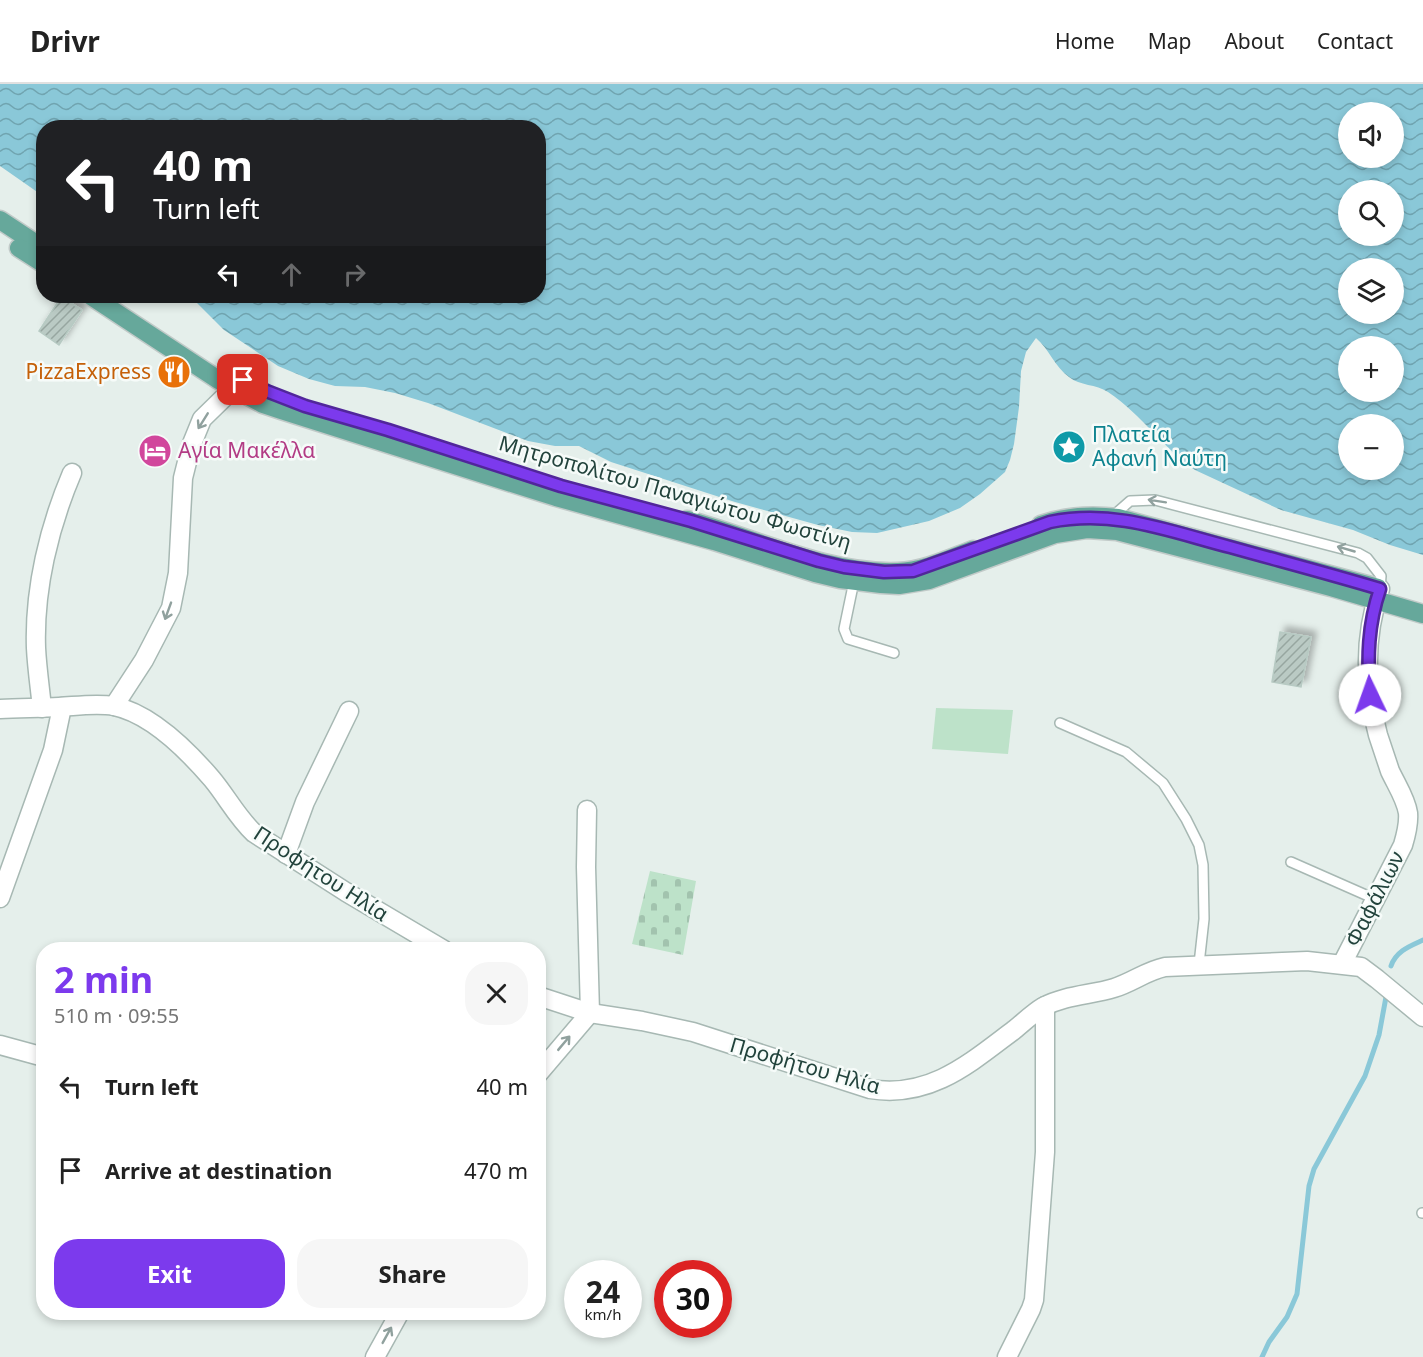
<!DOCTYPE html>
<html lang="en">
<head>
<meta charset="utf-8">
<style>
	:root { --surface:#fff; --page:#f6f6f6; --text:#222; --muted:#767676; --line:#e0e0e0; --accent:#7c3aed }
	body { margin:0; font-family:"Noto Sans",sans-serif; background:var(--page); color:var(--text); height:100vh; display:flex; flex-direction:column; font-size:22px; white-space:nowrap }
	* { box-sizing:border-box; margin:0 }
	p { font-size:20px; color:var(--muted) }
	.icon { flex:none; width:33px; height:33px; fill:none; stroke:currentColor; stroke-width:2; stroke-linecap:round; stroke-linejoin:round }
	.map { position:relative; flex:1; overflow:hidden }
	.details { position:absolute; left:36px; top:858px; width:510px; height:378px; display:flex; flex-direction:column; background:var(--surface); border-radius:24px; box-shadow:0 3px 9px #0003 }
	.details>* { flex:none }
	.hud { position:absolute; left:36px; top:36px; width:510px; height:183px; border-radius:24px; box-shadow:0 3px 9px #0003; background:#202124; color:#fff; overflow:hidden }
	.fabs { position:absolute; left:1338px; top:18px; display:grid; gap:12px }
	.fabs a { display:grid; place-items:center; width:66px; height:66px; border-radius:50%; background:var(--surface); box-shadow:0 3px 9px #0003; font-size:30px }
	.speed { position:absolute; left:564px; top:1176px; display:flex; gap:12px; font-size:30px; font-weight:700; text-align:center }
	.speed>* { display:grid; place-content:center; width:78px; height:78px; border-radius:50%; background:var(--surface); box-shadow:0 3px 9px #0003; line-height:1 }
	.speed small { font-size:15px; font-weight:400 }
	.speed .limit { border:9px solid #d22; background:#fff; color:#111 }
	.pin { position:absolute; display:grid; place-items:center; width:51px; height:51px; color:#fff; margin:-26px; border-radius:12px; box-shadow:0 3px 9px #0006 }
	.me { position:absolute; width:66px; margin:-33px; rotate:357deg; stroke-linejoin:round; filter:drop-shadow(0 0 4px #0008) }
	.turn { display:flex; align-items:center; gap:21px; height:126px; padding:0 18px; font-size:27px }
	.turn .icon { width:78px; height:78px; stroke-width:2.5 }
	.turn b { display:block; font-size:42px; line-height:51px }
	.lanes { display:flex; align-items:center; height:57px; padding:0 18px; background:#0003; justify-content:center; gap:30px; direction:ltr }
	.lanes .off { opacity:.35 }
	.round { display:grid; place-items:center; flex:none; width:63px; height:63px; border-radius:24px; background:var(--page) }
	.head { display:flex; align-items:center; justify-content:space-between; height:102px; padding:0 18px }
	h1 { font-size:36px; font-weight:700; line-height:45px; color:var(--accent) }
	.action { display:flex; gap:12px; margin-top:auto; padding:12px 18px }
	.action a { flex:1; height:69px; border-radius:24px; background:var(--accent); color:#fff; font-size:24px; font-weight:700; line-height:69px; text-align:center }
	.action a+a { background:var(--page); color:var(--text) }
	ul { padding:0; list-style:none }
	li { display:flex; align-items:center; gap:18px; height:84px; padding:0 18px }
	li div { flex:1 }
	li b { display:block; font-size:22px }
	li em { font-style:normal }
	header { display:flex; align-items:center; gap:36px; box-sizing:border-box; height:84px; padding:0 30px; background:var(--surface); border-bottom:2px solid var(--line) }
	header strong { font-size:28px }
	nav { display:flex; gap:33px; margin-inline-start:auto; font-size:21px }
	.map>svg:first-child { display:block }
	.cemetery { fill:url(#cemetery-stones) }
	.green { fill:#bde2c9 }
	.water { fill:url(#water-waves); fill-rule:evenodd }
	.lines { fill:none; stroke-linecap:round; stroke-linejoin:round }
	.stream { stroke:#8ac8d8; stroke-width:5 }
	.building { fill:url(#building-hatch); stroke:#b7cac3; stroke-width:1.5; filter:url(#shadow) }
	.service-casing { stroke:#a7b8b3; stroke-width:12 }
	.minor-casing { stroke:#a7b8b3; stroke-width:21 }
	.tertiary-casing { stroke:#a7b8b3; stroke-width:21 }
	.primary-casing { stroke:#c1cac8; stroke-width:21 }
	.service { stroke:#fff; stroke-width:9 }
	.minor { stroke:#fff; stroke-width:18 }
	.tertiary { stroke:#fff; stroke-width:18 }
	.primary { stroke:#66a89b; stroke-width:18 }
	.oneway { stroke:#90a19e }
	.route-casing { stroke:#51269a; stroke-width:15 }
	.route { stroke:#7c3aed; stroke-width:10 }
	.labels { text-anchor:middle; stroke-width:5; stroke-linejoin:round; paint-order:stroke }
	.food-label { font-size:21px; fill:#c56008; stroke:#f6fbf9; text-anchor:end }
	.culture-label { font-size:21px; fill:#0d838f; stroke:#f6fbf9; text-anchor:start }
	.hotel-label { font-size:21px; fill:#b23c85; stroke:#f6fbf9; text-anchor:start }
	.street-label { font-size:21px; fill:#22433c; stroke:#f6fbf9 }
</style>
</head>
<body>
<header>
<strong>Drivr</strong>
<nav><a>Home</a><a>Map</a><a>About</a><a>Contact</a></nav>
</header>
<div class="map">
<svg width="1423" height="1273" viewBox="0 0 1423 1273">
	<defs>
		<pattern id="cemetery-stones" width="16" height="16" patternUnits="userSpaceOnUse" patternTransform="scale(1.5)"><rect width="16" height="16" fill="#bde2c9"/><path d="M2 7V4a2 2 0 0 1 4 0v3zM10 15v-3a2 2 0 0 1 4 0v3z" fill="#a2c3ae"/></pattern>
		<pattern id="water-waves" width="16" height="10" patternUnits="userSpaceOnUse" patternTransform="scale(1.5)"><rect width="16" height="10" fill="#8ac8d8"/><path d="M0 5q4-4 8 0t8 0" fill="none" stroke="#70a4b0"/></pattern>
		<pattern id="building-hatch" width="6" height="6" patternUnits="userSpaceOnUse" patternTransform="scale(1.5)"><rect width="6" height="6" fill="#bacac4"/><path d="M-1 1l2-2M0 6l6-6M5 7l2-2" fill="none" stroke="#97a6a0"/></pattern>
		<filter id="shadow"><feDropShadow dx="5.5" dy="-5.5" stdDeviation="3" flood-color="#0004"/></filter>
	</defs>
	<rect width="100%" height="100%" fill="#e5efeb"/>
	<path class="cemetery" d="M650,787l46,10 -13,74 -51,-11z"/>
	<path class="green" d="M936,624l77,2 -5,44 -76,-5z"/>
	<path class="water" d="M0,0h1423v471l-33,-10 -37,-15 -72,-20 -86,-40c-31,-21 -54,-56 -87,-78 -12,-8 -28,-6 -39,-15 -14,-10 -20,-28 -33,-39l-10,14 -5,19 -2,36 -5,37 -4,16 -5,12 -25,22 -20,14 -31,13 -52,12 -25,-1 -34,-7 -83,-23 -124,-40 -32,-16h-24l-27,-5 -100,-38 -33,-10 -30,-6 -30,-1 -26,-7 -31,-13 -54,-36 -34,-34h348v-168h-494l-1,68 -43,-30zM1348,28h46v46h-46zM1394,106v46h-46v-46zM1394,184v46h-46v-46zM1348,262h46v46h-46zM1348,340h46v46h-46z"/>
	<g class="lines">
		<g class="stream">
			<path d="M1391,882c5,-15 19,-20 32,-26"/>
			<path d="M1262,1273l7,-15 18,-25 10,-23 12,-108 5,-17 51,-93 14,-41 7,-38"/>
		</g>
	</g>
	<g class="building">
		<path d="M61,213l21,13 -23,35 -20,-14z"/>
		<path d="M1280,548l31,5 -10,50 -29,-5z"/>
	</g>
	<g class="lines">
		<g class="service-casing">
			<g id="service">
				<path d="M1113,432l17,-15 25,-1 203,53 9,5 14,18 -1,13"/>
				<path d="M854,497l-10,48 4,10 46,14"/>
				<path d="M1060,639l66,29 37,31 23,36 13,26 4,20 1,54 -5,45"/>
				<path d="M1291,778l84,37"/>
				<path d="M1422,1129h1"/>
			</g>
		</g>
		<g class="minor-casing">
			<g id="minor">
				<path d="M114,622l30,-46 27,-52 7,-35 5,-95 8,-32 11,-27 41,-40"/>
				<path d="M42,624c-2,-20 -5,-40 -6,-60 -2,-59 13,-121 36,-175"/>
				<path d="M286,770l19,-52 44,-91"/>
				<path d="M0,814l53,-148 9,-43"/>
				<path d="M1342,880l61,-119c3,-10 6,-21 5,-32 -2,-14 -12,-29 -18,-42 -4,-12 -8,-24 -12,-36 -13,-48 -14,-99 2,-146"/>
				<path d="M0,961l44,12"/>
				<path d="M538,990l52,-61 -4,-146 1,-57"/>
				<path d="M375,1273l25,-45"/>
				<path d="M1007,1273l24,-48 3,-9 11,-148v-146"/>
			</g>
		</g>
		<g class="tertiary-casing">
			<g id="tertiary">
				<path d="M0,625c20,-1 40,-1 59,-2 18,-1 37,-4 55,-1 38,8 74,45 98,73 15,18 25,38 42,54l92,59 98,58"/>
				<path d="M538,912l52,17 52,8 51,11 177,57c60,10 100,-26 144,-59 10,-8 19,-17 29,-23 23,-12 48,-12 71,-19 19,-6 32,-17 51,-21l142,-6 54,6 16,12 46,38"/>
			</g>
		</g>
		<g class="primary-casing">
			<g id="primary">
				<path d="M0,136l44,29"/>
				<path d="M19,164l25,16"/>
				<path d="M91,212l126,83 46,25 18,6 275,87 158,44 101,32 25,6 41,5 18,1 30,-5 126,-46 32,-5 30,2 214,56 92,27"/>
				<path d="M687,436c67,18 141,55 211,52 26,-1 51,-13 75,-22"/>
				<path d="M1041,441c25,-9 51,-10 77,-7l260,70"/>
			</g>
		</g>
		<use href="#service" class="service"/>
		<use href="#minor" class="minor"/>
		<use href="#tertiary" class="tertiary"/>
		<use href="#primary" class="primary"/>
	</g>
	<defs><path id="oneway-shaft" d="M-6 0H5M1.5-3L5.5 0L1.5 3" fill="none" stroke-width="1.6" stroke-linecap="round" stroke-linejoin="round" transform="scale(1.5)"/></defs>
	<g class="oneway">
		<use href="#oneway-shaft" transform="translate(203 337) rotate(122)"/>
		<use href="#oneway-shaft" transform="translate(1157 417) rotate(-171)"/>
		<use href="#oneway-shaft" transform="translate(1346 465) rotate(-164)"/>
		<use href="#oneway-shaft" transform="translate(168 527) rotate(110)"/>
		<use href="#oneway-shaft" transform="translate(564 959) rotate(-50)"/>
		<use href="#oneway-shaft" transform="translate(387 1251) rotate(-61)"/>
	</g>
	<g class="lines">
		<g class="route-casing">
			<path id="route" d="M243,296l26,12 36,14 83,24 173,56 130,35 128,40 25,6 40,5 29,-1 137,-49c65,-13 118,9 180,25 50,14 100,27 150,42 -12,35 -13,69 -10,106"/>
		</g>
		<use href="#route" class="route"/>
	</g>
	<defs>
		<g id="restaurant-disc" transform="scale(1.725)"><circle r="9.5" fill="#e8710a" stroke="#f6fbf9"/><path d="M-5-6h1v4h1v-4h1v4h1v-4h1v5L-1.5 .5V6h-2V.5L-5-1ZM5-6V6H3V1.5H1.5Q1.5-4 5-6Z" fill="#fff"/></g>
		<g id="sight-disc" transform="scale(1.725)"><circle r="9.5" fill="#0f9aa8" stroke="#f6fbf9"/><path d="M0-6L1.8-2.2L6-1.7L2.9 1.2L3.7 5.4L0 3.3L-3.7 5.4L-2.9 1.2L-6-1.7L-1.8-2.2Z" fill="#fff"/></g>
		<g id="hotel-disc" transform="scale(1.725)"><circle r="9.5" fill="#d1479c" stroke="#f6fbf9"/><path d="M-6-4.5h1.5V1H6V5H4.5V3h-9V5H-6ZM-4 0a1.8 1.8 0 1 1 3.6 0ZM.5 0V-2.5h3Q6-2.5 6 0Z" fill="#fff"/></g>
	</defs>
	<g fill-rule="evenodd">
		<use href="#restaurant-disc" x="174" y="288"/>
		<use href="#sight-disc" x="1069" y="363"/>
		<use href="#hotel-disc" x="155" y="367"/>
	</g>
	<g class="labels">
		<g class="food-label">
			<text x="151" y="295">PizzaExpress</text>
		</g>
		<g class="culture-label">
			<text x="1092" y="358">Πλατεία<tspan x="1092" dy="24">Αφανή Ναύτη</tspan></text>
		</g>
		<g class="hotel-label">
			<text x="178" y="374">Αγία Μακέλλα</text>
		</g>
		<g class="street-label">
			<text transform="translate(675 409) rotate(16)" y="7">Μητροπολίτου Παναγιώτου Φωστίνη</text>
			<text transform="translate(321 790) rotate(33)" y="7">Προφήτου Ηλία</text>
			<text transform="translate(1375 815) rotate(-63)" y="7">Φαφάλιων</text>
			<text transform="translate(805 982) rotate(16)" y="7">Προφήτου Ηλία</text>
		</g>
	</g>
</svg>
<div class="fabs">
<a><svg class="icon" aria-label="sound" viewBox="0 0 24 24"><path d="M4 9h4l5-4v14l-5-4H4zM17 9q2 3 0 6"/></svg></a>
<a><svg class="icon" aria-label="search" viewBox="0 0 24 24"><circle cx="10" cy="10" r="6"/><path d="M15 15l6 6"/></svg></a>
<a><svg class="icon" aria-label="layers" viewBox="0 0 24 24"><path d="M12 4l9 5-9 5-9-5zM3 14l9 5 9-5"/></svg></a>
<a>+</a>
<a>−</a>
</div>
<div class="speed"><div>24<small>km/h</small></div><div class="limit">30</div></div>
<div class="pin" style="left:243px;top:296px;background:#d93025"><svg class="icon" aria-label="arrive" viewBox="0 0 24 24"><path d="M6 21V4h12l-3 4 3 4H6"/></svg></div>
<svg class="me" style="left:1370px;top:611px" viewBox="-20 -20 40 40"><circle r="19" fill="#fff"/><path d="M0-13L10 11 0 6-10 11z" fill="#7c3aed"/></svg>
<div class="hud">
<div class="turn"><svg class="icon" aria-label="left" viewBox="0 0 24 24"><path d="M17 20v-9H6M10 6l-5 5 5 5"/></svg><div><b>40 m</b>Turn left</div></div>
<div class="lanes"><svg class="icon" aria-label="left" viewBox="0 0 24 24"><path d="M17 20v-9H6M10 6l-5 5 5 5"/></svg><svg class="icon off" aria-label="ahead" viewBox="0 0 24 24"><path d="M12 20V5M6 11l6-6 6 6"/></svg><svg class="icon off" aria-label="right" viewBox="0 0 24 24"><path d="M7 20v-9h11M14 6l5 5-5 5"/></svg></div>
</div>
<section class="details">
<div class="head"><div><h1>2 min</h1><p>510 m · 09:55</p></div><a class="round"><svg class="icon" aria-label="close" viewBox="0 0 24 24"><path d="M6 6l12 12M18 6L6 18"/></svg></a></div>
<ul>
<li><svg class="icon" aria-label="left" viewBox="0 0 24 24"><path d="M17 20v-9H6M10 6l-5 5 5 5"/></svg><div><b>Turn left</b></div><em>40 m</em></li>
<li><svg class="icon" aria-label="arrive" viewBox="0 0 24 24"><path d="M6 21V4h12l-3 4 3 4H6"/></svg><div><b>Arrive at destination</b></div><em>470 m</em></li>
</ul>
<div class="action"><a>Exit</a><a>Share</a></div>
</section>
</div>
</body>
</html>
